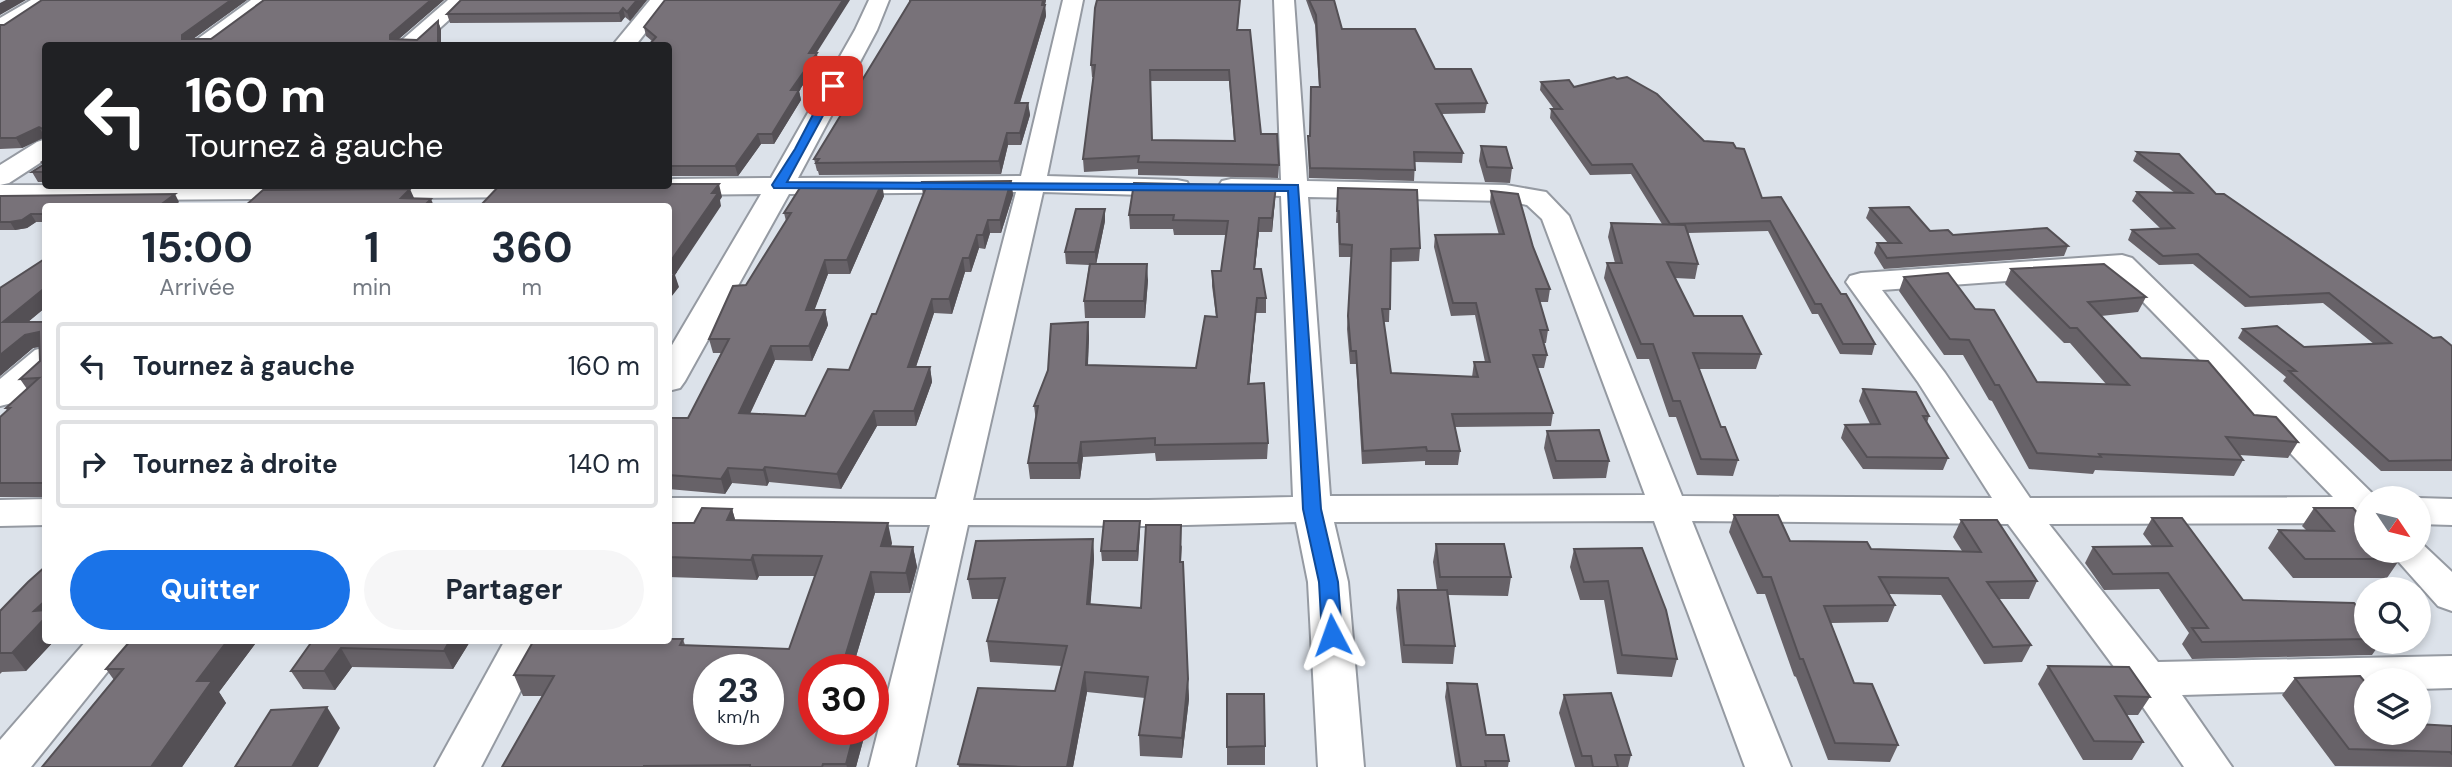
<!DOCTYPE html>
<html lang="fr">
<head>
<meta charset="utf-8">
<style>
	:root { --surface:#fff; --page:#f6f6f7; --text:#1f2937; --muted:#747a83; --line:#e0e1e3; --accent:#1a73e8 }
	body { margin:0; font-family:"DM Sans",sans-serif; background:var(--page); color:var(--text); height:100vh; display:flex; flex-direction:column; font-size:26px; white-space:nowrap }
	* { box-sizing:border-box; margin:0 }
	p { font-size:23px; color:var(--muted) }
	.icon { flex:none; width:38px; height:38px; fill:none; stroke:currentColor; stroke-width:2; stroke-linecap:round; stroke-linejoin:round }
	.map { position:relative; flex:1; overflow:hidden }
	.details { position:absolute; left:42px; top:203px; width:630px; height:441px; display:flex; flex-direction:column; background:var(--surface); border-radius:7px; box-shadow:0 4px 10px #0003 }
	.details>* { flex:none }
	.hud { position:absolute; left:42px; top:42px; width:630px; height:147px; border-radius:7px; box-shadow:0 4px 10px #0003; background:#202124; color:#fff; overflow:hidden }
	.needle { width:46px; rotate:125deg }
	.buttons { position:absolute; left:2354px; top:486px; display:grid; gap:14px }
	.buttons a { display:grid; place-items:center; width:77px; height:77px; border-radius:50%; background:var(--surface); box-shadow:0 4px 10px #0003; font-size:35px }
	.speed { position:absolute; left:693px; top:654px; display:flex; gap:14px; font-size:35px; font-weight:700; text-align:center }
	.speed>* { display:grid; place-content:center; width:91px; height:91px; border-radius:50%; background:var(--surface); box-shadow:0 4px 10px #0003; line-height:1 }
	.speed small { font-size:18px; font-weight:400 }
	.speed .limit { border:10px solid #d22; background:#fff; color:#111 }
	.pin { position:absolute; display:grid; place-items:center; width:60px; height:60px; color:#fff; margin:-30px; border-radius:14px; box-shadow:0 4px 10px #0006 }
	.me { position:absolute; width:77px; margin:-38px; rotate:356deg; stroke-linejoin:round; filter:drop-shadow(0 0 5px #0008) }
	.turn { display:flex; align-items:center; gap:24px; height:147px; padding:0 28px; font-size:32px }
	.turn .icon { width:91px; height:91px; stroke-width:2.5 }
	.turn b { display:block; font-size:49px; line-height:60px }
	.eta { display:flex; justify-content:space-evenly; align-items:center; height:119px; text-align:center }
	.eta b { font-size:42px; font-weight:700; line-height:49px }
	.button { display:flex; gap:14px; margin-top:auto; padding:14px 28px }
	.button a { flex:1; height:80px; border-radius:42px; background:var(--accent); color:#fff; font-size:28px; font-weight:700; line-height:80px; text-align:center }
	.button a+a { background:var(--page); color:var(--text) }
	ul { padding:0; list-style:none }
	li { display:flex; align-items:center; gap:21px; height:88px; margin:0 14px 10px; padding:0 14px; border:4px solid var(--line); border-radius:7px }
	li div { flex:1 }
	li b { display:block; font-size:26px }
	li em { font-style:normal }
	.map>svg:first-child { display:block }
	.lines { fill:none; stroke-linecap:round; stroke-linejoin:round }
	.street-casing { stroke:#959aa2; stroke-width:4 }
	.street { fill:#fff; fill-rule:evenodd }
	.wall { fill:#676268; fill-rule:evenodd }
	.shaded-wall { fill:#545055 }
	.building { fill:#787279; stroke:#545055; stroke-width:2; fill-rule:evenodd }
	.route { fill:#1a73e8; stroke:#114b97; stroke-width:2 }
</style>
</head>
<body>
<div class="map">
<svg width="2452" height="767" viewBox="0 0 2452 767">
	<rect width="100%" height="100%" fill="#dce2ea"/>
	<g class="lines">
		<g class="street-casing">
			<g id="street">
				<path d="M31,0h25l-48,32 -8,1v-15z"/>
				<path d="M251,0h24l-61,46h-26z"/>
				<path d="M448,0h23l-51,46h-25z"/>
				<path d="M650,0h21l-36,46h-23z"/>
				<path d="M869,0h20l-12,30 -79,148 223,-2 42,-176h20l-36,176 130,4 10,2 3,6 -3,6 -10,2 -134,-4 -70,308h175l145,-3 -12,-301 -59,-3 -4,-6 4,-6 9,-2 50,1 -7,-180h20l13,181 199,4 40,7 23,24 113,280 310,2 -74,-116 -72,-100 4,-6 11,-3 261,-18 10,3 246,241h-12v24l-317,1 109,138 294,-6v32l-34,1v-8h-52v9l-184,5 50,72h-48l-52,-76 -124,-167 -316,-3 99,246h-46l-91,-246 -320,1 14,60 16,185h-46l-10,-185 -12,-60 -148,4 -180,-1 -53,242h-46l61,-242 -262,-1v-26l268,1 80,-307 -227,2 -104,187 -5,7 -12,3v-39l93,-158 -87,1 -9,-2 -4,-6 7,-1v-6l6,-1 97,-1 84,-148zM1308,197l198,4 21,4 15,14 103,276 -315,1zM2115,273l218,224 -303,1 -85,-125 -63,-83z"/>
				<path d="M46,139v20l-37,24 -9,2 551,1 2,3 -3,6 -10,2 -540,4v-36l37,-23z"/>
				<path d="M46,347v27l-34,29 -12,3v-27l35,-29z"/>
				<path d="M2418,498l34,1v26l-34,-1z"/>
				<path d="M46,499v26l-46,1v-26z"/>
				<path d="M2418,540l34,32v39l-14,-5 -49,-55h29z"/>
				<path d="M87,640h46l-102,127h-31v-27z"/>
				<path d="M505,640h42l-66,127h-46z"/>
			</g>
		</g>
		<use href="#street" class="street"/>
	</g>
	<g class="wall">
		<path d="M247,0l-54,39h18l53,-39h180l-45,39 18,1 21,-19 3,9v16h-395v97l-3,-5 -21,10 -22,1v-124z"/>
		<path d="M461,0h186l-17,21 -5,-4 -4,5 -171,1 -3,-9z"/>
		<path d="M909,0h137l-1,5 1,11 -26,87h8l2,12 -9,30h-13l-7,29 -182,1 -1,-4h-1l-3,-12 95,-156z"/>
		<path d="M1097,0h143l-2,30 23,104 18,31 -1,13 -140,-3v-6l-54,3 -1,-13 10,-82h-1l-1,-12zM1150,81h79l5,60 -82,-1z"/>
		<path d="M1306,0h28l8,29 93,40 52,34 -2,10 -43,1 21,39 -1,10 -47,-1 -1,19 -105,-3 -1,-42h2l9,-49 -4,-62z"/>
		<path d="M644,27l172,26 2,9 -19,29 2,9 -27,44h-13l-23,32h-70v-130l-16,-5 -6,-5z"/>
		<path d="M1541,82l33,5 130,54 32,7 26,50 68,79 45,67 -3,11 -32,-1 -22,-40h-6l-44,-83 -80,2 10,31 -3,15 -20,-1 19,38 67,38 -5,15h-57l22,58 17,33 -5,16 -36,-1 -21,-58h-7l-20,-58h-12l-33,-81 3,-15h8l-7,-26 3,-14 51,1 -31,-50 -41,1 -40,-57 1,-9h3l-14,-19z"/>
		<path d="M1481,146l31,22 -2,15 -25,-1 -6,-21z"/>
		<path d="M2137,152l79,42 217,144 19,8v125h-71l-98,-90 3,-4 -48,-39 5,-9 61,18 70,-3 -51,-41 -78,4 -52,-43 -34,1 -31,-25 4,-10 29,-1 -29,-28 5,-9 38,1 -42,-32z"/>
		<path d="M46,158v24h-8l-6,-10 11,-7 -3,-3z"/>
		<path d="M1011,181l2,14 -12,38h-11l-5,16 -6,-1 -8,24h-6l-13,42 -18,-1 -18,54h14l2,15 -16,44h-39l-36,63 -72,-7 -2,4 -35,-3 -7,11 -57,-5v-71h20l33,-65h-8l-4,-14 37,-54 40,-64 -2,-8 100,-17 -34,78h-22l-14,36h11l3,15 -16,36 -37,-1 -25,54 55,2 44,-46 27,-56 47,-119 -2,-13z"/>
		<path d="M1338,188l82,60 -1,13 -28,1 -2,60h-5l7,51 81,4 2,-15h11l-10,-47 -24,1 -17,-69 1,-12h64l-9,-32 1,-12 42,56 17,42 -2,13h-8l8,28 -2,13h-3l4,12 -3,13h-7l16,45 -2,13 -96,1 5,24 -2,14h-33v-4l-63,3 -6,-100h-6l-3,-35 4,-72h-12l-1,-34h-2z"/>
		<path d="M0,196l179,6 -6,4h-127v16h-10l-9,6 -12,2h-15z"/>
		<path d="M1275,200l-3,32h-13l-4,37 11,29v15h-10l-7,71 19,59 -1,16 -111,2 -1,-8 -72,4 -3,22h-50l-2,-16 8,-42 -2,-15 54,-84 1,15 -1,28 108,3 20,-52 -4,-30v-15h9l5,-36h-52l-1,-6h-43l-1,-14z"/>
		<path d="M1870,208l60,23 23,4 115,11 -4,10 -180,13 -10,-16 3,-10h11l-22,-25z"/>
		<path d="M1105,221l-9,43 52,16 -3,38h-60l-1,-17 5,-36 -23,-1 -1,-12z"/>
		<path d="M46,258v49l-18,15h18v175h-46v-80l7,-6 -1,-3 21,-19 -7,-10 20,-18 -1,-14 -6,1 -33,28z"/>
		<path d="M2011,269l135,28 -8,15 -37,4 40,42 113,57 44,27 -10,16 -49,-3 4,5 -9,16 -139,-6 -2,4 -64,-5 -37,-68 -3,-1 -26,-45h-19l-45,-64 5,-14 71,32 62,73 69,2 -36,-41h-6l-59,-59z"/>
		<path d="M1863,389l66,27 -2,7 21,35 -5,12 -80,-1 -22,-31 4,-13 25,-1 -11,-23z"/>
		<path d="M1547,431l62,30 -3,17 -53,1 -9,-31z"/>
		<path d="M2314,508l86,51 -13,19h-94l-25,-30 11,-18h27l-4,-4z"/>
		<path d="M732,509l3,11 157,23 -1,3 22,1 4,20 -7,26h-35l-23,77h-38v60h52l-10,37h-354l40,-71h-19l-9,-21 169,-36 2,6 104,4 26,-73h-56l-2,4 -89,-3v-54h26z"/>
		<path d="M1734,515l56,26 81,8 91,2 -9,-14 8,-17 76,61 -8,18h-30l32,46 -9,17 -38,2 -43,-69 -52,-1 6,11 -7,17 -57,1 23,60 44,62 -8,17 -62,-2 -32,-83 -2,-1 -29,-82h-8l-28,-62z"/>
		<path d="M2152,518l91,82 123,18v24h15l-9,13 -180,4 -10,-15 7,-11 -30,-44 -55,1 -19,-27 8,-16 59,-1 -9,-12z"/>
		<path d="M1140,530l-2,31h-36l-1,-10z"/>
		<path d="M1093,539l1,20 -4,45 51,4 41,-63 -1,17 8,137 -7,59 -42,-2 -1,-21 6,-37 -58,-6 -14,75h-114l-1,-3 97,-73 7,-25 -72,-4 -3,-21 12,-42h-27l-4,-20z"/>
		<path d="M1436,544l75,33 -3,19 -60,-1 7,51 -2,18 -51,-1 -6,-55 2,-18h39l-4,-28z"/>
		<path d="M1642,548l35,111 -5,18 -55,-3 -13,-74h-24l-10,-33 4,-18z"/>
		<path d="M0,611l46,29h9l-29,31 -24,1 -2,2z"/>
		<path d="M258,640l-39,52 7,11 -44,64h-140l72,-87 -8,-11z"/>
		<path d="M313,640h158l-18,29 -101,-2 -17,23 -32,-1 -12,-18z"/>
		<path d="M2048,666l102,31 -12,18h-12l17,27 -11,18h-49l-45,-76z"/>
		<path d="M2295,678l71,55 86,-7v41l-117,-1 -53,-71z"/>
		<path d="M1447,683l39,52 23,26 -1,6h-52l-11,-70z"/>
		<path d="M1227,694l38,52v19h-38z"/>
		<path d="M1564,695l67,60 -3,12h-53l-16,-54z"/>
	</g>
	<g class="shaded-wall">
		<path d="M6,0h20l-26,15v-12z"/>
		<path d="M231,0h16l-61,44 -4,-5v-4z"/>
		<path d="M431,0h13l-51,44 -3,-5v-4z"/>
		<path d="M637,0h10l-17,21 -3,-9z"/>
		<path d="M843,0h7l-36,57 3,-4 1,9 -19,29 2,9 -27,44 -2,-10 37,-81z"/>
		<path d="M1043,0h3l-2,8 1,-3 1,11 -30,99 -1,-12z"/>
		<path d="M623,8l2,9 -4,5 -2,-9z"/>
		<path d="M438,21l3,9v16h-3z"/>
		<path d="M1028,103l2,12 -9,30 -1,-12z"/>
		<path d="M39,127l6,10 -23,11 -6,-10z"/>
		<path d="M1007,133l1,12 -7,29 -2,-13z"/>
		<path d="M758,134l3,10 -23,32 -3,-10z"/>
		<path d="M1011,181l2,14 -12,38 -1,-13z"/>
		<path d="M882,183l2,13 -34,78 -3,-14z"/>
		<path d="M719,184l3,13 -2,3 1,6 -46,69 4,12 -11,14v-36l44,-72z"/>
		<path d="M1276,186l-1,14 -3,32v-14z"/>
		<path d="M410,189l5,11 -14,-2z"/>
		<path d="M175,194l4,8 -6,4h-14z"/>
		<path d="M431,199l3,7h-10z"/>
		<path d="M1105,209v12l-9,44 -1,-13z"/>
		<path d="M31,214l5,8 -9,6 -12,2 -5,-8z"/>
		<path d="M1259,218v14l-6,52 1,-15z"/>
		<path d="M988,220l2,13 -5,16 -2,-14z"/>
		<path d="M977,235l2,13 -8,24 -2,-14z"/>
		<path d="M963,258l2,14 -13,42 -3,-15z"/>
		<path d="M825,260l3,14 -19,51 -3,-15z"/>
		<path d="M1147,264l1,16 -3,38 -1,-17z"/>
		<path d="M46,287v20l-34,28 -9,-13z"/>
		<path d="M1257,298l-1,15 -8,86v-15z"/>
		<path d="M932,299l2,14 -23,68 -3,-14z"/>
		<path d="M825,310l3,15 -16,36 -3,-15z"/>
		<path d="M1088,322l1,15 -2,43 -1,-15z"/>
		<path d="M39,332l7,13 -13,3 -33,28v-21l25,-20z"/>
		<path d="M771,346l4,14 -32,68 -4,-15z"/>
		<path d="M930,367l2,15 -16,44 -2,-15z"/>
		<path d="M874,411l3,15 -36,63 -4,-15z"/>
		<path d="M1081,442l2,15 -3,22 -2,-16z"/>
		<path d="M765,467l4,15 -2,4 -4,-16z"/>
		<path d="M728,468l4,15 -7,11 -4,-15z"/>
		<path d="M732,509l6,20 -11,-9z"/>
		<path d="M1140,521v9l-2,31 -1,-10z"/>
		<path d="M888,523l4,20 -7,24 -4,-21z"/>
		<path d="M1093,539l1,20 -5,65 -2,-20z"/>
		<path d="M913,547l4,20 -7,26 -4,-20z"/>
		<path d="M753,555l6,21 -2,4 -6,-20z"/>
		<path d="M871,572l4,21 -23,77h-11z"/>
		<path d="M46,600v40h9l-29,31 -14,-18 22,-42z"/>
		<path d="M228,640h30l-39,52 7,11 -44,64h-31l46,-86z"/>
		<path d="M450,640h21l-18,29 -9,-18z"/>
		<path d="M341,648l11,19 -17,23 -11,-19z"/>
		<path d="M1085,672l2,20 -14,75h-6z"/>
		<path d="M1188,679l1,20 -7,59v-20z"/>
		<path d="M327,707l13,21 -22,39h-26z"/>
		<path d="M855,730h11l-10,37h-9l-1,-3z"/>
	</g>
	<g class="building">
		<path d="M42,0h189l-49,35v4h29l53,-39h167l-41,35v4l27,1 21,-19v25h-392v93h-3v-10l-4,-2 -23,11h-16v-113h4z"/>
		<path d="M461,0h176l-10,12 -4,-4 -4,5 -172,1z"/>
		<path d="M665,0h178l-34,53h8l-26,37h8l-27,44h-14l-23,32h-67v-120h-20l8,-9 -12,-10z"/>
		<path d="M911,0h132l-1,5h3l-30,98h13l-8,30h-13l-8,28 -183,2 3,-4h-5z"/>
		<path d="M1097,0h143l-3,30h13l11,104h16l2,31 -141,-3 1,-6 -56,3 12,-94h-4l4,-57zM1150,70h79l6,71 -83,-1z"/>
		<path d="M1309,0h25l8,29h73l20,40h36l16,34 -51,1 27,49 -49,-1 1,18 -105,-2 -2,-32h2l1,-49h9l-4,-72z"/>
		<path d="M1614,77l3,2 10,-2 30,17 47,47 29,2 3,5 8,1 18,49 19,-1 49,80 11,17h5l29,50h-32l-22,-40h-6l-45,-83 -100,3 -38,-60 -40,1 -41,-56h11l-21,-27 28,-2 5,7z"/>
		<path d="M1481,146l25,1 6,21 -25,-1z"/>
		<path d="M2137,152l42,2 37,40h8l209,144 8,-1 11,9v114l-63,1 -100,-90h7l-53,-42 34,-3 27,21 87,-4 -62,-50 -79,4 -52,-43 -35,2 -31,-26 42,-2 -37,-36 55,1z"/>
		<path d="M46,163v9h-14z"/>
		<path d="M1011,181l-11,39h-12l-5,15h-6l-8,23h-6l-14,41h-17l-24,68h22l-16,44h-40l-37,63 -72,-7 -2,3 -35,-2 -7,11 -53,-4v-57h20l41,-79h-20l24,-53 13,-1 45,-72h-7l19,-30h79l-35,77h-22l-19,50h19l-16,36h-38l-32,67 66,3 23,-47 21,1 23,-56h4l51,-129 -6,-3z"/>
		<path d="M1134,183l142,3 -4,32h-13l-5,51h7l5,29h-9l-9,86 16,-1 4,60 -113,2v-7l-74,4 -3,21h-50l10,-57h-4l14,-36 3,-46 37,-2 -2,43 110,3 9,-52 12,1 -5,-46h9l7,-50 -55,-1 1,-5h-45z"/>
		<path d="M668,184h51l-7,9h6l-50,72v-59h-188l19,-20h169z"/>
		<path d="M1338,188l79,2 3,58 -29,1 -1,60h-8l9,64 87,4 -4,-15h16l-14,-59h-23l-18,-68 69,-1 -13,-43 27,3 15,53 17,42h-14l12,41h-8l7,25h-14l20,58 -101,1 8,37h-33l-1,-4 -63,4 -7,-100h-5l-3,-35 4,-71 -12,-1 -1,-33h-2z"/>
		<path d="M410,189l-9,9 30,1 -7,7h-179l18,-16z"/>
		<path d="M175,194l-16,12h-113v8h-15l-9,6 -12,2h-10v-26h1z"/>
		<path d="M1909,207l21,24 18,-1 5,5 94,-7 21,18 -181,12 -10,-15h24l-31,-35z"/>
		<path d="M1076,209h29l-10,43h-30z"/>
		<path d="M1611,223l74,2 13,39 -31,-2 27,54h48l19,38 -68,-1 28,74h4l13,33 -37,-1 -21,-58h-7l-20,-57h-12l-34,-81h15z"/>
		<path d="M46,258v29l-43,35h43v161h-46v-66l10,-9h-4l33,-30 -19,1 20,-18 -1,-29 -14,3 -25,20v-67z"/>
		<path d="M1090,264h57l-3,37h-60z"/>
		<path d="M2104,264l42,33 -58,5 53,56 67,3 46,54 22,2 22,25 -72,-5 17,23 -144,-6 2,3 -64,-4 -38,-68h-4l-26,-45 -19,-1 -46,-62 44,-4 27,36 19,1 43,72 92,3 -52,-57h-7l-59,-59z"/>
		<path d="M668,273h7l-7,9z"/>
		<path d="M1863,389l53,3 13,24h-6l25,42 -81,-1 -22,-32 35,-1z"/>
		<path d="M1599,430l10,31h-53l-9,-30z"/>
		<path d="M702,508l30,1 -5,11 161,3 -7,23 32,1 -7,26 -35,-1 -30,98h-27v60h41l-9,34h-23l-1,3h-72v-2l-106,1v1h-142l52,-91 -40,-1 20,-35h134v-1h15l-3,6 109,4 33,-93 -69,-1 -2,5 -83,-3v-34h26zM709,670h59v60h-59z"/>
		<path d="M2314,508h39l13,14v29h26l8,8h-95l-26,-29 55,1z"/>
		<path d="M1734,515h44l12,26 77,1 4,7 110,3 -20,-32h36l40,61 -50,1 44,63 -38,2 -45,-69 -69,-1 16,28 -71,1 30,77 18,1 26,61 -63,-2 -32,-84h-3l-29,-82h-8z"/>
		<path d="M2152,518h30l61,82 111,3 12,15v21l-164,3 -10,-14h16l-40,-55 -55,1 -20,-27 79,-1z"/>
		<path d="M1104,521h36l-3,30h-36z"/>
		<path d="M1146,525h35l-1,37h3l5,117 -6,59 -43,-3 9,-58 -63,-5 -18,95h-45l-64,-3 20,-76 77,3 12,-45 -80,-5 18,-63 -37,1 8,-38 117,-2 -6,65 54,4z"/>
		<path d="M1436,544h68l7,33h-71z"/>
		<path d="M1642,548l24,62 11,49 -55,-4 -14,-74 -24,1 -10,-33z"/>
		<path d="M46,566v34l-12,11 12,-1v7l-34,36h-12v-42l28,-29z"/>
		<path d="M1398,590h49l8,56 -51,-1z"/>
		<path d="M131,640h97l-31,41h15l-61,86h-109l81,-98h-17z"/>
		<path d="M313,640h137l-6,11 -103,-3 -17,23h-33z"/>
		<path d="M2048,666l81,1 21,30 -35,-1 28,46 -49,-1z"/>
		<path d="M2360,676l6,7v50h52v-9l34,2v28l-2,-2 -101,-3 -54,-71z"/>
		<path d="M1447,683l30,1 9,51h18l5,26h-24l1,6h-25z"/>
		<path d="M1611,693l20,62h-16l3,12h-25l-2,-11h-9l-18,-61z"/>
		<path d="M1227,694h37l1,52 -38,1z"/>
		<path d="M327,707l-35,60h-57l36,-57z"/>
	</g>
	<path class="route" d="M833,83l6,3 -52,96 511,3 23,324 17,73 4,53 -3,5 -7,2 -7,-2 -3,-5 -3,-53 -16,-73 -15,-318 -514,-3 -2,-3 23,-36 33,-63z"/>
</svg>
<div class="buttons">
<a><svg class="needle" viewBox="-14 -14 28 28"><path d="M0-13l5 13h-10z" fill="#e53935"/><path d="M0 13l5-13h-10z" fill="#747a83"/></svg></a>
<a><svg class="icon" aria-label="search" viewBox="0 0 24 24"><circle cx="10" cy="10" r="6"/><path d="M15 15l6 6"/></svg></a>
<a><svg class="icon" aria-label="layers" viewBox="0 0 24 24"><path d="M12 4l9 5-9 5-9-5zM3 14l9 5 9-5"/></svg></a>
</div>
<div class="speed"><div>23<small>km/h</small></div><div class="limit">30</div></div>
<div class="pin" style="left:833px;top:86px;background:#d93025"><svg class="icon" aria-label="arrive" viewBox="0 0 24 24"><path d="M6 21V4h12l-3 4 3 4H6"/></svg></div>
<svg class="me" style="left:1332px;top:635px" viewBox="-20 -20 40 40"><path d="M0-17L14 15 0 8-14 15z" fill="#1a73e8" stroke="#fff" stroke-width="4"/></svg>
<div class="hud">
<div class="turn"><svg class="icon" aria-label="left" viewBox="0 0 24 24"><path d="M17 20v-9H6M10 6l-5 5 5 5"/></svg><div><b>160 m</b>Tournez à gauche</div></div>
</div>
<section class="details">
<div class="eta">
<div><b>15:00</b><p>Arrivée</p></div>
<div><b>1</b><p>min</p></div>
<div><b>360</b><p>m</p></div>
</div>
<ul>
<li><svg class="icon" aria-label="left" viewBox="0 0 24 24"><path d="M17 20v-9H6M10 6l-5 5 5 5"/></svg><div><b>Tournez à gauche</b></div><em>160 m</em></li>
<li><svg class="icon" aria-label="right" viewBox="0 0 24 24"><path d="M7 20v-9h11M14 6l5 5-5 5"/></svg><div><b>Tournez à droite</b></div><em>140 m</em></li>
</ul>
<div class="button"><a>Quitter</a><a>Partager</a></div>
</section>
</div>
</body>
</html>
